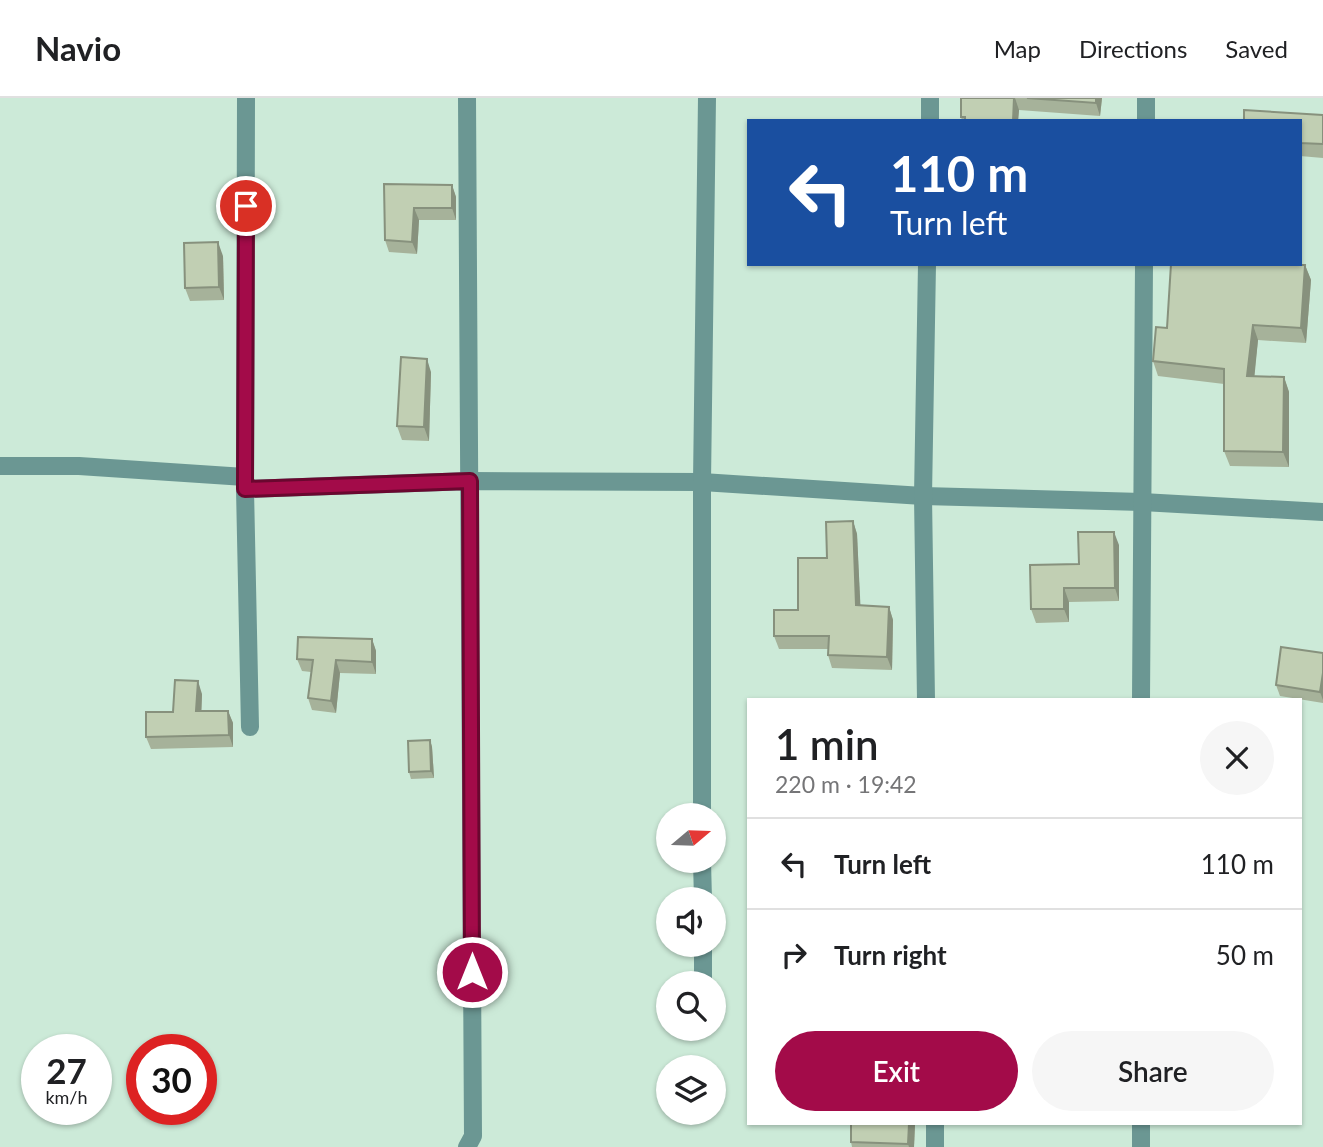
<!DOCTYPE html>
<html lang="en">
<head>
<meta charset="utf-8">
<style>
	:root { --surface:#fff; --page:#f6f6f6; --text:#202124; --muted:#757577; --line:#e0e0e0; --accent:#a30b49 }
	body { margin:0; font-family:Lato,sans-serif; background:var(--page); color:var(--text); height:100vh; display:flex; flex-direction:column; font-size:26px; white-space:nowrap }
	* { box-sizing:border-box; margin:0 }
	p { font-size:23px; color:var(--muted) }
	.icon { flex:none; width:38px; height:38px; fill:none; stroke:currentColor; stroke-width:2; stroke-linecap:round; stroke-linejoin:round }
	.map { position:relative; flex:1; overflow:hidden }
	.drawer { position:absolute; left:747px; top:600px; width:555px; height:427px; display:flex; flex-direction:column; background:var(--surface); border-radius:0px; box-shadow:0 2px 5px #0004 }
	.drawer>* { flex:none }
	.banner { position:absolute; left:747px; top:21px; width:555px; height:147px; border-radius:0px; box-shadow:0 2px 5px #0004; background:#1a4fa0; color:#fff; overflow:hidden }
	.needle { width:46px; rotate:71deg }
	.buttons { position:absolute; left:656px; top:705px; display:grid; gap:14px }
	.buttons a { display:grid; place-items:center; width:70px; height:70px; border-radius:50%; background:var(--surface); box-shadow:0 2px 5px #0004; font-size:35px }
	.speed { position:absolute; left:21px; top:936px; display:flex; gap:14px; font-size:35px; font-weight:700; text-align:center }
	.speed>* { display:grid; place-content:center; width:91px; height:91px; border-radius:50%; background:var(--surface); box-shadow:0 2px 5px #0004; line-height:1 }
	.speed small { font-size:18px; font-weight:400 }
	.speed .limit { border:10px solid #d22; background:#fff; color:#111 }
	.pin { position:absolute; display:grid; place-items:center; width:60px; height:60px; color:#fff; margin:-30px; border:4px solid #fff; border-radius:50%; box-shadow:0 2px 7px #0007 }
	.me { position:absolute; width:77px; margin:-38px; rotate:0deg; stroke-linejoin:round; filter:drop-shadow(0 0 5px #0008) }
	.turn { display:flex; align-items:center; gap:24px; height:147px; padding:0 28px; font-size:32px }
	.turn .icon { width:91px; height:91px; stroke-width:2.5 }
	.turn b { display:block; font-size:49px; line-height:60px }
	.round { display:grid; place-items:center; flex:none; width:74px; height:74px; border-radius:37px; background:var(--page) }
	.summary { display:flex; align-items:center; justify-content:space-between; height:119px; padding:0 28px }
	h1 { font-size:42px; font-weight:600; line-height:52px }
	.button { display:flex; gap:14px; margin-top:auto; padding:14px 28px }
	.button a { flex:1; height:80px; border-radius:42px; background:var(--accent); color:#fff; font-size:28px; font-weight:600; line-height:80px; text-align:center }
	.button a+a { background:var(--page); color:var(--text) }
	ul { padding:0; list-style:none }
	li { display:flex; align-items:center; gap:21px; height:91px; padding:0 28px; border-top:2px solid var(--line) }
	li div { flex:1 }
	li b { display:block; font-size:26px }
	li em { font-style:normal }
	header { display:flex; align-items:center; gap:42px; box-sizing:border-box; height:98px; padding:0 35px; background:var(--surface); border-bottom:2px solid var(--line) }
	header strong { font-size:33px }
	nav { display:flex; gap:38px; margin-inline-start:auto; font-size:24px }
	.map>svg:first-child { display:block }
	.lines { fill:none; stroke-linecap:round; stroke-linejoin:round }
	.street { stroke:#6b9793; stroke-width:18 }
	.wall { fill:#a6b29a }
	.shaded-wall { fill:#87917d }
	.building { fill:#c1cfb3; stroke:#87917d; stroke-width:2 }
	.route-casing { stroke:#6a072f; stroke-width:18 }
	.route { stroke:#a30b49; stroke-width:12 }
</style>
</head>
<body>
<header>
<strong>Navio</strong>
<nav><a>Map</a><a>Directions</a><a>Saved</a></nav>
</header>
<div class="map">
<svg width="1323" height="1049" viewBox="0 0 1323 1049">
	<rect width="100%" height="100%" fill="#ccead8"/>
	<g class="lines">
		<g class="street">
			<path d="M246,0l-1,391 5,238"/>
			<path d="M930,23v-23"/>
			<path d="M1146,23v-23"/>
			<path d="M0,368h79l166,11"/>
			<path d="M245,391l225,-8 232,1 221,14 219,6 181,10"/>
			<path d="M926,602l-3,-204 4,-232"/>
			<path d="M1141,602l3,-436"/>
			<path d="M702,718v-334l5,-384"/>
			<path d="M702,763l1,39"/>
			<path d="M703,847v39"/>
			<path d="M935,1026v23"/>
			<path d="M467,1049l6,-11 -6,-1038"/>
			<path d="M1141,1049v-23"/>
		</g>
	</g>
	<g class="wall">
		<path d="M960,0h142l-2,18 -81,-6 -1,11h-56l-1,-4v-14z"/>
		<path d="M1323,17v43l-23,-2v-35z"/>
		<path d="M384,86l68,1 4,12v23h-37l-2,34 -28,-2 -4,-12z"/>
		<path d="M223,158l1,44 -34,1 -5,-13z"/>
		<path d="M1305,167l6,15 -5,63 -48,-3 -4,36 30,1 5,15v75l-59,-1 -6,-15v-67l-66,-8 -5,-15 14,-33z"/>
		<path d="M431,274l-2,69 -27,-1 -5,-14z"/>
		<path d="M853,423l4,13 3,71 29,2 4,13 -1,50 -60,-2 -4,-13v-6h-49l-5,-13 24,-26 29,-52z"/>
		<path d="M1119,447v56l-50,1v20l-33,1 -5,-14 48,-45z"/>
		<path d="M372,541l4,12v23l-36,-1 -4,40 -24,-3 -4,-12 3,-26 -9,-1 -5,-12z"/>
		<path d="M1323,555v50l-43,-7 -4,-11z"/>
		<path d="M202,596l-1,17h27l5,12v24l-82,2 -5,-12z"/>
		<path d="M430,642l2,7 2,31 -23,1 -2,-7z"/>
		<path d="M915,1026l-1,23h-62l-1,-5z"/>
	</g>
	<g class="shaded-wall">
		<path d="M1015,0l4,12 -1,11h-5z"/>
		<path d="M1096,0h6l-2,18 -4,-13z"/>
		<path d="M452,87l4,12v23l-4,-12z"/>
		<path d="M414,110l5,12 -2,34 -5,-12z"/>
		<path d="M218,144l5,14 1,44 -5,-13z"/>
		<path d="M1305,167l6,15 -5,63 -5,-15z"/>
		<path d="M1253,227l5,15 -5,51 -6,-15z"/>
		<path d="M427,261l4,13 -2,69 -5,-14z"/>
		<path d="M1284,279l5,15v75l-6,-15z"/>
		<path d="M853,423l4,13 4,83 -5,-12z"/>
		<path d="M1114,434l5,13v56l-4,-13z"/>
		<path d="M1064,490l5,14v20l-5,-13z"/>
		<path d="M889,509l4,13 -1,50 -5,-13z"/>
		<path d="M372,541l4,12v23l-4,-12z"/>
		<path d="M336,562l4,13 -4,40 -5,-12z"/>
		<path d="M1323,575v27l-3,-8z"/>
		<path d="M198,583l4,13 -1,30 -5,-13z"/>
		<path d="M228,613l5,12v24l-4,-12z"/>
		<path d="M430,642l2,7 2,31 -3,-7z"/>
		<path d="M909,1026h6l-1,23h-5l-1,-3z"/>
	</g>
	<g class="building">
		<path d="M961,0h53l-1,23h-48v-4h-4z"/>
		<path d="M1027,0h69v5z"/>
		<path d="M1244,12l79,5v29l-23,-1v-22h-56z"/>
		<path d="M384,86l68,1v23h-38l-2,34 -27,-2z"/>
		<path d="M218,144l1,45 -34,1 -1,-45z"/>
		<path d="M1171,166l134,1 -4,63 -48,-3 -6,51 37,1 -1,75 -59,-1v-82l-71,-8 3,-34 11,1z"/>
		<path d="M401,259l26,2 -3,68 -27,-1z"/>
		<path d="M853,423l3,84 33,2 -2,50 -59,-2 1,-19h-55v-26h24v-52h29l-1,-36z"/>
		<path d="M1078,434h36l1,56h-51v21h-33l-1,-44 49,-1z"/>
		<path d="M298,539l74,2v23l-36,-2 -5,41 -23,-3 5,-38 -16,-1z"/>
		<path d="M1281,549l42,6v20l-3,19 -44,-7z"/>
		<path d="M175,582l23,1 -2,30h32l1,24 -83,2v-25h27z"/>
		<path d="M430,642l1,31 -22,1 -1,-31z"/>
		<path d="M851,1026h58l-1,20 -57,-2z"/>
	</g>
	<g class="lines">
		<g class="route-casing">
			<path id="route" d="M246,108l-1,283 225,-8 2,491"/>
		</g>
		<use href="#route" class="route"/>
	</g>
</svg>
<div class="buttons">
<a><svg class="needle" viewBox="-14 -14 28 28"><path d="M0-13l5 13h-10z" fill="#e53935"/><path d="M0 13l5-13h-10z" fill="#757577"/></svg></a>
<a><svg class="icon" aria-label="sound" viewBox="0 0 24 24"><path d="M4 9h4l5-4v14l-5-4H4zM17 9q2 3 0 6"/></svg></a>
<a><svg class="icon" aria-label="search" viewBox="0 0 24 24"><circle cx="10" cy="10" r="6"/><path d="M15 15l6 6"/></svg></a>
<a><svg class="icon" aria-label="layers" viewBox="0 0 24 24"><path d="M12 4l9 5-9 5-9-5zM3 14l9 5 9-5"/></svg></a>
</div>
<div class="speed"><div>27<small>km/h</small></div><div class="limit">30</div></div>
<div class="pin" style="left:246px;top:108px;background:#d93025"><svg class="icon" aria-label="arrive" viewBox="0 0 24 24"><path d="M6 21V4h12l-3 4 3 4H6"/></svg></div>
<svg class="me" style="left:472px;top:874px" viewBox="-20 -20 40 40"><circle r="17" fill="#a30b49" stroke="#fff" stroke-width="3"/><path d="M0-11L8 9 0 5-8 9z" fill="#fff"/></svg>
<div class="banner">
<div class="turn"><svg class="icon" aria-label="left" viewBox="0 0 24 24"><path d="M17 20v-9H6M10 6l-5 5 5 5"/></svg><div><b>110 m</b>Turn left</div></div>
</div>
<section class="drawer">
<div class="summary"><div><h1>1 min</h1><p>220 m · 19:42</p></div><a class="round"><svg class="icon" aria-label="close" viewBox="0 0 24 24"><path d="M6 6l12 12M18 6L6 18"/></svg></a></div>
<ul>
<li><svg class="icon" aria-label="left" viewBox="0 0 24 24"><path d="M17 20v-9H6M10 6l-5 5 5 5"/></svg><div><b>Turn left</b></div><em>110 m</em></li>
<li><svg class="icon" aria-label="right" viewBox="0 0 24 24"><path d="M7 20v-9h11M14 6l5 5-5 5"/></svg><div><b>Turn right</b></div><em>50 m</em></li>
</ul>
<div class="button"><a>Exit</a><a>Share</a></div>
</section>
</div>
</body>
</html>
